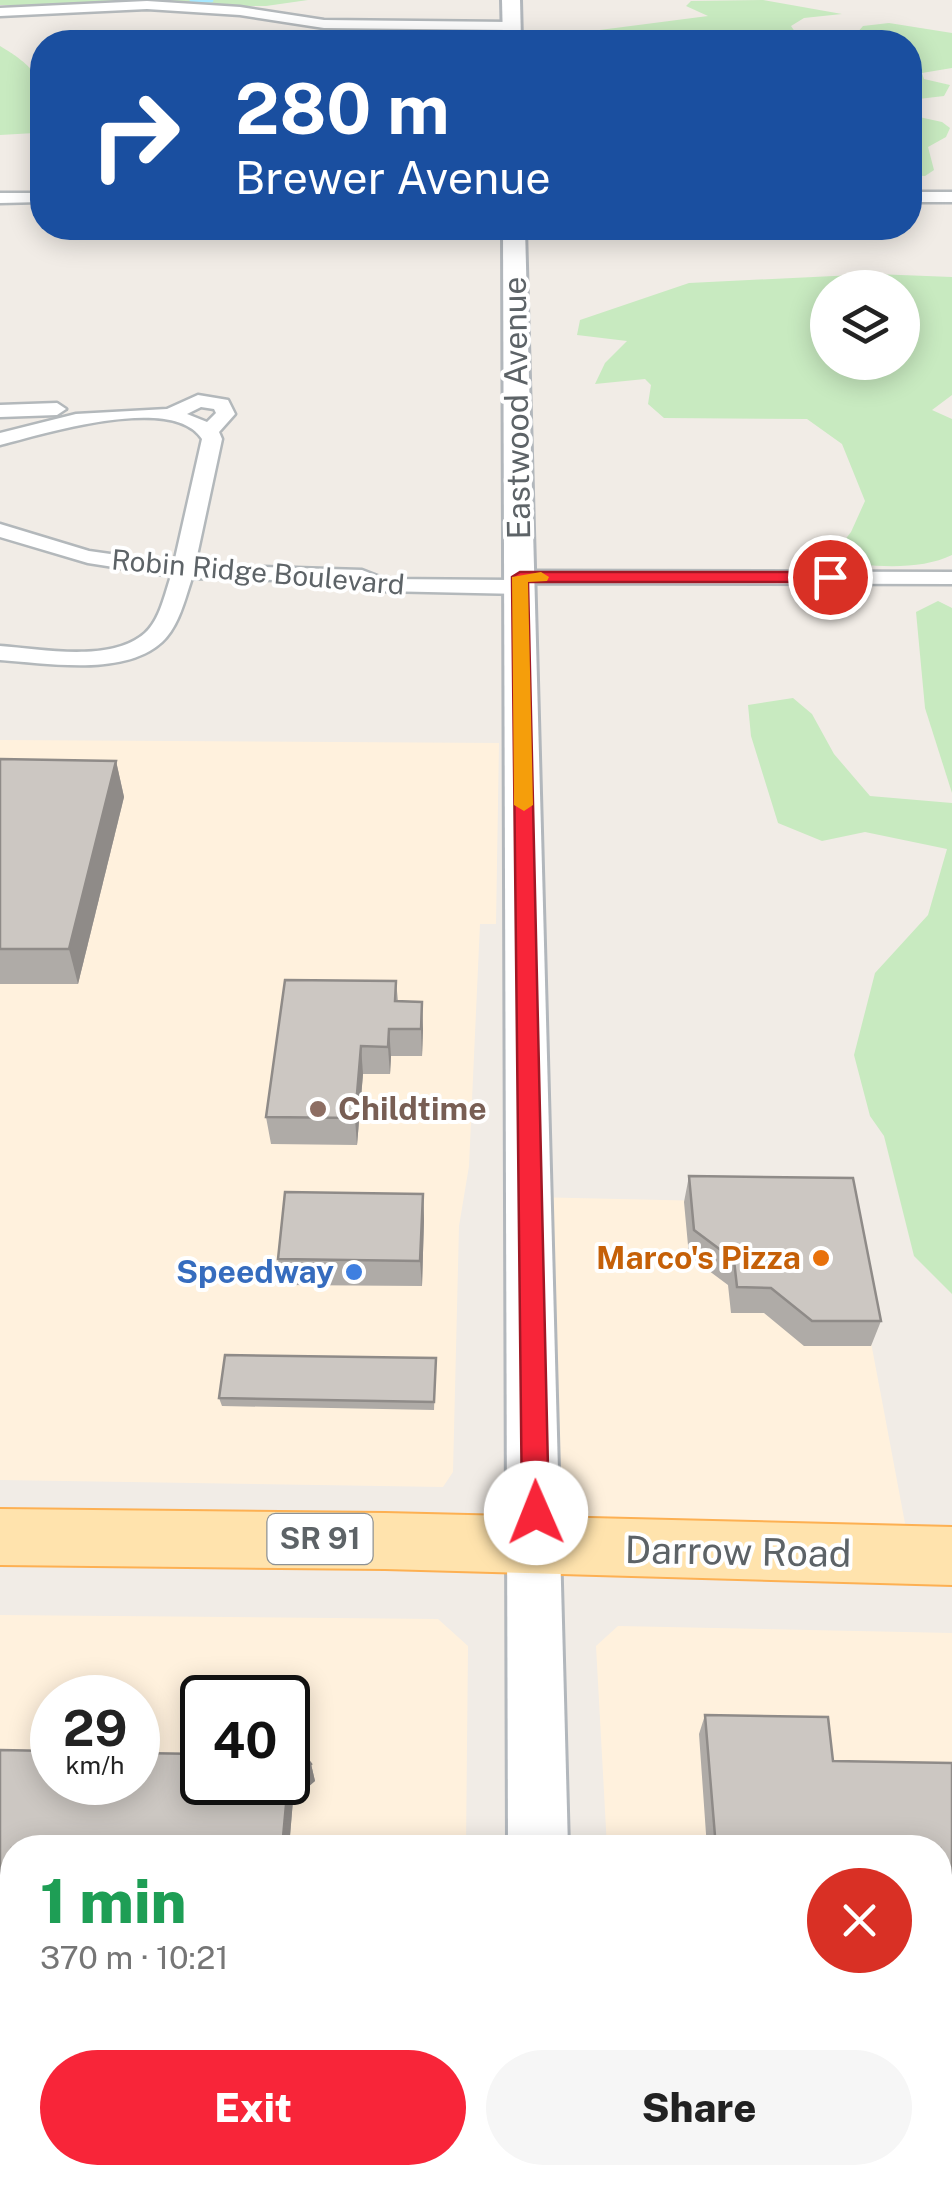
<!DOCTYPE html>
<html lang="en">
<head>
<meta charset="utf-8">
<style>
	:root { --surface:#fff; --page:#f6f6f6; --text:#222; --muted:#767676; --accent:#f82539 }
	body { margin:0; font-family:"Public Sans",sans-serif; background:var(--page); color:var(--text); height:100vh; display:flex; flex-direction:column; font-size:38px; white-space:nowrap }
	* { box-sizing:border-box; margin:0 }
	p { font-size:32px; color:var(--muted) }
	.icon { flex:none; width:55px; height:55px; fill:none; stroke:currentColor; stroke-width:2; stroke-linecap:round; stroke-linejoin:round }
	.map { position:relative; flex:1; overflow:hidden }
	.side { position:absolute; left:0px; top:1835px; width:952px; height:350px; display:flex; flex-direction:column; background:var(--surface); border-radius:40px 40px 0 0; box-shadow:0 5px 25px #0003 }
	.side>* { flex:none }
	.banner { position:absolute; left:30px; top:30px; width:892px; height:210px; border-radius:40px; box-shadow:0 5px 25px #0003; background:#1a4fa0; color:#fff; overflow:hidden }
	.tools { position:absolute; left:810px; top:270px; display:grid; gap:20px }
	.tools a { display:grid; place-items:center; width:110px; height:110px; border-radius:50%; background:var(--surface); box-shadow:0 5px 25px #0003; font-size:50px }
	.speed { position:absolute; left:30px; top:1675px; display:flex; gap:20px; font-size:50px; font-weight:700; text-align:center }
	.speed>* { display:grid; place-content:center; width:130px; height:130px; border-radius:50%; background:var(--surface); box-shadow:0 5px 25px #0003; line-height:1 }
	.speed small { font-size:25px; font-weight:400 }
	.speed .limit { border:5px solid #111; border-radius:15px; background:#fff; color:#111 }
	.pin { position:absolute; display:grid; place-items:center; width:85px; height:85px; color:#fff; margin:-42px; border:5px solid #fff; border-radius:50%; box-shadow:0 2px 10px #0007 }
	.me { position:absolute; width:110px; margin:-55px; rotate:359deg; stroke-linejoin:round; filter:drop-shadow(0 0 8px #0008) }
	.turn { display:flex; align-items:center; gap:35px; height:210px; padding:0 40px; font-size:45px }
	.turn .icon { width:130px; height:130px; stroke-width:2.5 }
	.turn b { display:block; font-size:70px; line-height:85px }
	.round { display:grid; place-items:center; flex:none; width:105px; height:105px; border-radius:52px; background:var(--page) }
	.overview { display:flex; align-items:center; justify-content:space-between; height:170px; padding:0 40px }
	h1 { font-size:60px; font-weight:800; line-height:75px; color:#1e9e55 }
	.button { display:flex; gap:20px; margin-top:auto; padding:20px 40px }
	.button a { flex:1; height:115px; border-radius:60px; background:var(--accent); color:#fff; font-size:40px; font-weight:800; line-height:115px; text-align:center }
	.button a+a { background:var(--page); color:var(--text) }
	.map>svg:first-child { display:block }
	.commercial { fill:#fff1dd; fill-rule:evenodd }
	.green { fill:#c8eac0; fill-rule:evenodd }
	.lines { fill:none; stroke-linecap:round; stroke-linejoin:round }
	.stream { stroke:#a8e8ff; stroke-width:5 }
	.street-casing { stroke:#b3b8bb; stroke-width:5 }
	.secondary-casing { stroke:#b2b7bc; stroke-width:6 }
	.primary-casing { stroke:#fdb052; stroke-width:4 }
	.street { fill:#fff; fill-rule:evenodd }
	.secondary { fill:#fff; fill-rule:evenodd }
	.primary { fill:#ffe3ad; fill-rule:evenodd }
	.wall { fill:#afaba7 }
	.shaded-wall { fill:#8f8b88 }
	.building { fill:#ccc7c2; stroke:#8f8b88; stroke-width:2.5 }
	.route { fill:#f82539; stroke:#a11825; stroke-width:2.5 }
	.slow { fill:#f59e0b }
	.education-dot { fill:#8d6e63; stroke:#fff; stroke-width:4 }
	.food-dot { fill:#e8710a; stroke:#fff; stroke-width:4 }
	.shop-dot { fill:#3f7fe0; stroke:#fff; stroke-width:4 }
	.labels { text-anchor:middle; stroke-width:8; stroke-linejoin:round; paint-order:stroke }
	.far-street-label { font-size:28px; fill:#5d6367; stroke:#fff }
	.shield { fill:#fff; stroke:#8e9295; stroke-width:2.5 }
	.shield-label { font-size:30px; font-weight:bold; fill:#5d6367 }
	.street-label { font-size:32px; fill:#5d6367; stroke:#fff }
	.education-label { font-size:32px; font-weight:bold; fill:#785e54; stroke:#fff; text-anchor:start }
	.food-label { font-size:32px; font-weight:bold; fill:#c56008; stroke:#fff; text-anchor:end }
	.shop-label { font-size:32px; font-weight:bold; fill:#366cbe; stroke:#fff; text-anchor:end }
	.near-street-label { font-size:38px; fill:#5d6367; stroke:#fff }
</style>
</head>
<body>
<div class="map">
<svg width="952" height="2185" viewBox="0 0 952 2185">
	<rect width="100%" height="100%" fill="#f1ece6"/>
	<g class="commercial">
		<path d="M0,740l499,3 -3,181h-16l-11,242 -10,60 -6,246 -10,15 -443,-7z"/>
		<path d="M530,1197l315,7 66,351 -375,-7z"/>
		<path d="M0,1615l438,4 30,27 -2,201 -454,1v324l124,1 -1,12h-135zM52,1698h86v84h-86zM202,1698h86v84h-86z"/>
		<path d="M618,1626l334,7v552h-327l-1,-12 316,-1v-324l-333,-1 -11,-201z"/>
	</g>
	<g class="green">
		<path d="M0,0h308l-42,6 -266,-1z"/>
		<path d="M763,0l79,14 -38,4 -13,8 11,16 -214,-3 4,-8 116,-15 -22,-10 5,-5z"/>
		<path d="M889,23l63,10v35l-30,5 2,6 26,6 -6,11 -34,4v-58h-45l-8,-9 6,-7z"/>
		<path d="M0,46c44,26 46,40 35,87l-35,2z"/>
		<path d="M910,115l32,7 8,6 -4,9 -18,10 6,23 -9,6 -15,-1z"/>
		<path d="M875,274l77,3v118l-20,15 20,9v136c-33,16 -86,13 -121,3l20,-26 14,-31 -23,-57 -35,-25 -143,-1 -16,-14 3,-19 -6,-6 -50,5 10,-21 22,-22 -50,-6 3,-15 109,-37zM828,288h74v74h-74z"/>
		<path d="M938,601l14,7v185l-27,-85 -9,-96z"/>
		<path d="M793,698l19,16 22,40 36,42 82,7v491l-38,-38 -30,-120 -14,-20 -16,-61 21,-82 53,-58 19,-66 -82,-17 -43,9 -44,-18 -27,-87 -3,-31z"/>
	</g>
	<g class="lines">
		<path class="stream" d="M192,0h19"/>
		<g class="street-casing">
			<g id="street">
				<path d="M147,1l93,6 84,13 188,2 6,4 -6,4 -188,-2 -84,-13 -93,-6 -147,7v-8z"/>
				<rect x="910" y="192" width="42" height="10"/>
				<path d="M0,193h42v9l-42,1z"/>
				<path d="M198,395l30,5 7,14 -16,18 3,7 -27,126 167,5 23,9 127,1v-8l8,-1 432,1v12l-424,-1v9l-8,2 -139,-3 -23,-9 -166,-4c-7,21 -13,48 -30,64 -38,35 -115,21 -162,18v-14c42,3 111,17 145,-13 15,-13 20,-40 26,-57l-83,-13 -88,-26v-13l89,27 85,12 28,-124c-29,-46 -159,-5 -202,6v-12l76,-19 91,-5zM201,407l13,2 2,4 -9,9 -20,-8z"/>
				<path d="M0,405l57,-2 9,6 -9,6 -57,2z"/>
			</g>
		</g>
		<g class="secondary-casing">
			<g id="secondary">
				<path d="M502,0h18l1,42h-18z"/>
				<path d="M503,228h22l43,1620h-60z"/>
				<rect x="506" y="2172" width="68" height="13"/>
			</g>
		</g>
		<g class="primary-casing">
			<path id="primary" d="M0,1509l385,4 567,14v58l-567,-16 -385,-4z"/>
		</g>
		<use href="#street" class="street"/>
		<use href="#secondary" class="secondary"/>
		<use href="#primary" class="primary"/>
	</g>
	<g class="wall">
		<path d="M0,759l116,2 8,36 -46,187h-78z"/>
		<path d="M396,981l2,20 25,28 -1,27h-31l-1,18h-27l-6,71 -86,-1 -5,-27z"/>
		<path d="M689,1176l192,145 -10,25h-67l-40,-33h-33l-3,-28 -39,-29 -5,-54z"/>
		<path d="M423,1194l1,26 -2,66 -140,-1 -4,-26z"/>
		<path d="M436,1358l-2,52 -212,-4 -3,-8z"/>
		<path d="M705,1715l123,2 5,44 119,2v422h-218l-1,-13h207v-324h-233l-8,-114z"/>
		<path d="M0,1750l311,14 4,17 -22,19 -4,48h-277v89h-12z"/>
	</g>
	<g class="shaded-wall">
		<path d="M116,761l8,36 -46,187 -9,-35z"/>
		<path d="M422,1002l1,27 -1,27 -1,-27z"/>
		<path d="M389,1029l2,27 -1,18 -2,-27z"/>
		<path d="M361,1046l2,28 -6,71 -2,-27z"/>
		<path d="M423,1194l1,26 -2,66 -2,-25z"/>
		<path d="M311,1764l4,17 -22,19 -4,48h-7l6,-65z"/>
	</g>
	<g class="building">
		<path d="M0,759l116,2 -47,188h-69z"/>
		<path d="M285,980l111,1 -1,20 27,1 -1,27h-32l-1,18 -27,-1 -6,72 -89,-1z"/>
		<path d="M689,1176l164,2 28,143h-69l-41,-33 -34,-1 -3,-27 -40,-30z"/>
		<path d="M285,1192l138,2 -3,67 -142,-2z"/>
		<path d="M225,1355l211,3 -2,44 -215,-4z"/>
		<path d="M705,1715l123,2 5,44 119,2v422h-209l-1,-13h198v-324h-224z"/>
		<path d="M288,1734l23,30 -23,19 -6,65h-270v76h-12v-174l52,1v31h86v-29l64,1v28h86z"/>
	</g>
	<path class="route" d="M520,572h310l8,5 -8,5h-302l21,931 -4,9 -9,4 -10,-4 -4,-9 -10,-936z"/>
	<path class="slow" d="M541,572l8,5 -2,4 -19,1 5,223 -9,6 -10,-6 -2,-228z"/>
	<circle class="education-dot" cx="318" cy="1109" r="10"/>
	<circle class="food-dot" cx="821" cy="1258" r="10"/>
	<circle class="shop-dot" cx="354" cy="1272" r="10"/>
	<g class="labels">
		<g class="far-street-label">
			<text transform="translate(258 572) rotate(5)" y="10">Robin Ridge Boulevard</text>
		</g>
		<rect class="shield" x="267.5" y="1514" width="105" height="50" rx="8"/>
		<g class="shield-label">
			<text x="320" y="1549">SR 91</text>
		</g>
		<g class="street-label">
			<text transform="translate(517 408) rotate(-91)" y="11">Eastwood Avenue</text>
		</g>
		<g class="education-label">
			<text x="338" y="1120">Childtime</text>
		</g>
		<g class="food-label">
			<text x="801" y="1269">Marco's Pizza</text>
		</g>
		<g class="shop-label">
			<text x="334" y="1283">Speedway</text>
		</g>
		<g class="near-street-label">
			<text transform="translate(738 1552) rotate(1)" y="13">Darrow Road</text>
		</g>
	</g>
</svg>
<div class="tools">
<a><svg class="icon" aria-label="layers" viewBox="0 0 24 24"><path d="M12 4l9 5-9 5-9-5zM3 14l9 5 9-5"/></svg></a>
</div>
<div class="speed"><div>29<small>km/h</small></div><div class="limit">40</div></div>
<div class="pin" style="left:830px;top:577px;background:#d93025"><svg class="icon" aria-label="arrive" viewBox="0 0 24 24"><path d="M6 21V4h12l-3 4 3 4H6"/></svg></div>
<svg class="me" style="left:536px;top:1513px" viewBox="-20 -20 40 40"><circle r="19" fill="#fff"/><path d="M0-13L10 11 0 6-10 11z" fill="#f82539"/></svg>
<div class="banner">
<div class="turn"><svg class="icon" aria-label="right" viewBox="0 0 24 24"><path d="M7 20v-9h11M14 6l5 5-5 5"/></svg><div><b>280 m</b>Brewer Avenue</div></div>
</div>
<section class="side">
<div class="overview"><div><h1>1 min</h1><p>370 m · 10:21</p></div><a class="round" style="background:#d93025;color:#fff"><svg class="icon" aria-label="close" viewBox="0 0 24 24"><path d="M6 6l12 12M18 6L6 18"/></svg></a></div>
<div class="button"><a>Exit</a><a>Share</a></div>
</section>
</div>
</body>
</html>
